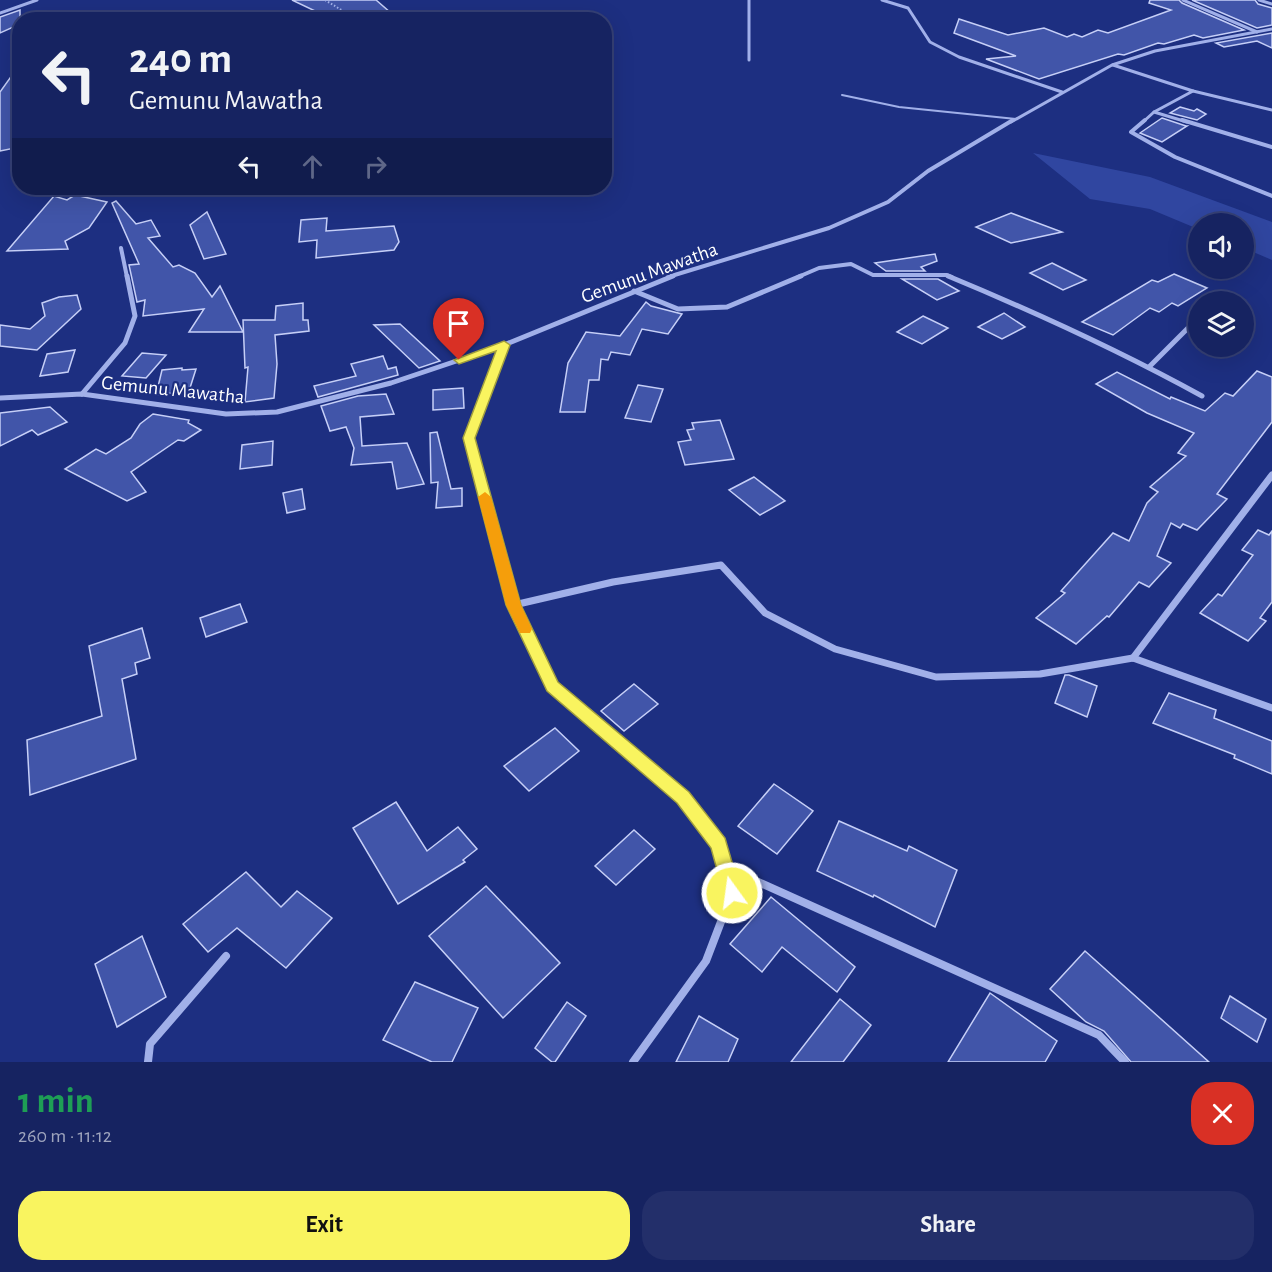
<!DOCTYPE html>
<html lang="en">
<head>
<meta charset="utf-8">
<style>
	:root { --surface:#162361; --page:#232f6a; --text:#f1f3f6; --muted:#9ea4bd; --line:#354076; --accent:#f9f45f }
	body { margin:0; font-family:"Alegreya Sans",sans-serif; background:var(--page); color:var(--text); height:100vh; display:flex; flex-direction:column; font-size:22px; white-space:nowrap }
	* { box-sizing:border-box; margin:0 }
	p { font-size:20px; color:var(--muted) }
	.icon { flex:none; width:33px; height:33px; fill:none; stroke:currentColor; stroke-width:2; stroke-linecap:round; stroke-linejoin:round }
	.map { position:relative; height:1062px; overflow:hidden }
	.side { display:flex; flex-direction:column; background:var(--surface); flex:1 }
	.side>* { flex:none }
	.guide { position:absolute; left:12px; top:12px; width:600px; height:183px; border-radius:24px; box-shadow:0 6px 24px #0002,0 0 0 2px var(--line); background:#162361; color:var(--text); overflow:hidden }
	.controls { position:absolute; left:1188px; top:213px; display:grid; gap:12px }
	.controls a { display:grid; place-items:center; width:66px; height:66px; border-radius:50%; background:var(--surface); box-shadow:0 6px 24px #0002,0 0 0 2px var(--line); font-size:30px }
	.pin { position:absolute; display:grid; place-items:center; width:51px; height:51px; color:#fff; margin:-62px -26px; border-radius:50% 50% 50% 0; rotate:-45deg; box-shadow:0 0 6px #0007 }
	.pin .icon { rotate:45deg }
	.me { position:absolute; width:66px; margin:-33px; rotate:346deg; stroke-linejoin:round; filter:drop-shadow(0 0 4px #0008) }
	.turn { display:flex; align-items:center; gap:21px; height:126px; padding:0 18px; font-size:27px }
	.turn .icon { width:78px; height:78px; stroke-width:2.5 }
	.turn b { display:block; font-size:42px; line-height:51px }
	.lanes { display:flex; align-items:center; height:57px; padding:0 18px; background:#0003; justify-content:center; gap:30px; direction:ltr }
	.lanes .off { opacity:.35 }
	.round { display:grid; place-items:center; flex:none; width:63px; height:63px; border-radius:24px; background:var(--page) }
	.head { display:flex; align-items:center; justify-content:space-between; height:102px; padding:0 18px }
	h1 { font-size:36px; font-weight:700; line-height:45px; color:#1e9e55 }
	.action { display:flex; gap:12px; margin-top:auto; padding:12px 18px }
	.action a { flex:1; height:69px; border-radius:24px; background:var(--accent); color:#111; font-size:24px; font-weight:700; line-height:69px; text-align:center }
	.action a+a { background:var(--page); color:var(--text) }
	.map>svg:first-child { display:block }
	.green { fill:#3046a0 }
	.building { fill:#4155a9; stroke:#c6cff7; stroke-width:1.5 }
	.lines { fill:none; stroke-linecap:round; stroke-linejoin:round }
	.path { stroke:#a1b0e9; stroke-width:2; stroke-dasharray:1.5 2; stroke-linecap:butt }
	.lane { stroke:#a1b0e9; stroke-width:2 }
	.street-far4 { stroke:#a1b0e9; stroke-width:3 }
	.street-far3 { stroke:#a1b0e9; stroke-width:4 }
	.street-far2 { stroke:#a1b0e9; stroke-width:5 }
	.street-far1 { stroke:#a1b0e9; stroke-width:7 }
	.street { stroke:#a1b0e9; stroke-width:8 }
	.route { fill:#f9f45f; stroke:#a29f3e; stroke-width:1.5 }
	.slow { fill:#f59e0b }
	.labels { text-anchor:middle; stroke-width:4.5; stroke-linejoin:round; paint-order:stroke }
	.far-street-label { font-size:20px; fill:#fff; stroke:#1d2f81 }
</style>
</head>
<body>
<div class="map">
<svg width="1272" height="1062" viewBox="0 0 1272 1062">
	<rect width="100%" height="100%" fill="#1d2f81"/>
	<path class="green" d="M1033,153l117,24 122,45v38l-28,-12v-24h-46v5l-48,-20 -60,-10z"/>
	<g class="building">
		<path d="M292,0h84l23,20h-65z"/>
		<path d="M1150,0h29l3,3 62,27 -41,8 -9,-3 -30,9 -6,-1 -34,12 -6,-1 -79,25 -53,-20 30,-3 -62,-23 5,-14 49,16 36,-7 23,9 7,-3 8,3 16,-7 10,3 63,-23 -22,-7z"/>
		<path d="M1192,0h63l3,4 14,4v17l-15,3z"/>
		<path d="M20,10v14l-20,9v-16z"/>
		<path d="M1272,33v15l-15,-7 -33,6 -8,-4z"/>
		<path d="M20,64v83l-20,4v-59z"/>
		<path d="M1180,107l14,4 3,-2 9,5 -9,6 -27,-7z"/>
		<path d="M1162,118l24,8h1l-25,16 -22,-9z"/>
		<path d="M75,195l32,7 -18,26 -24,13 3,8 -61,2 47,-55 13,4z"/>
		<path d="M116,201l20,23 15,-4 9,16 -12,2 25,29 6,-2 16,8 17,24 8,-11 23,46h-54l15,-23 -61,7 2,-16 -8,2 -8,-37 10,-1 -27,-61z"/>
		<path d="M207,212l19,42 -22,5 -14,-34z"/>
		<path d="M1011,213l51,19 -51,11 -35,-16z"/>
		<path d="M327,218l-1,13 68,-5 5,16 -5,8 -78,8 1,-18 -18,2 2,-22z"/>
		<path d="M935,254l2,7 -16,6 4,4h-39l-11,-8z"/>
		<path d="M1052,263l34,17 -23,10 -33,-17z"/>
		<path d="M1174,274l33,14 -29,18 -6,-3 -13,9 -9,-4 -37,27 -31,-13 70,-42 6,2z"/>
		<path d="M902,279h36l21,12 -22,9z"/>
		<path d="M77,295l4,14 -44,41 -37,-4v-21l30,4 15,-13 -3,-13 17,-6z"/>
		<path d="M646,302l5,4 31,8 -14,20 -26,-5 -12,26 -19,-3 -3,8 -7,-1 -2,21h-10l-4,32h-25l8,-49 18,-31 34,4z"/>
		<path d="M303,303v17h5l1,11 -34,4 2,29 -3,34 -29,4 3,-35 -3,1 -2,-48h32l1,-14z"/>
		<path d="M1004,313l21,14 -23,12 -24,-12z"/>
		<path d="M923,316l25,12 -26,16 -25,-12z"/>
		<path d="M400,324l40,37 -21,7 -45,-43z"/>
		<path d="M75,350l-7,22 -28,4 7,-22z"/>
		<path d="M142,353l24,2 -20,23 -24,-2z"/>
		<path d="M383,356l5,13 8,-2 2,8 -80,22 -4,-11 42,-10 -5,-12z"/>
		<path d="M182,368v2l14,-1 -7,22 -33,4 6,-25z"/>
		<path d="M1257,371l15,6v45l-55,72 10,5 -30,31 -14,-6 -3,4 -9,-5 -14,33 14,7 -22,24 -10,-5 -30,35 -2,-1 -31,28 -40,-26 29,-25 -4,-2 52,-58 16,8 18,-38 11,-11 -8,-5 36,-31 -8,-3 16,-20 -47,-20 -51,-29 21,-12 53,27 1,-2 34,14 20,-18 8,3z"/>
		<path d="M638,385l25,4 -12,33 -26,-4z"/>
		<path d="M463,388l1,20 -31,2v-20z"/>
		<path d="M386,394l8,20 -34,3 2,29 45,-3 17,41 -27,5 -5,-27 -41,3 3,-17 -8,-21 -16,4 -9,-25 37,-10z"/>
		<path d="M50,407l17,15 -29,13 -6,-5 -32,16v-33z"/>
		<path d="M153,414l36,6 -1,3 13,7 -17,11 -6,-1 -47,32 15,20 -19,9 -62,-32 31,-20 10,5 25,-16 9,-14z"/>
		<path d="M720,420l14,39 -49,6 -7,-23 13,-2 -4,-10 7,-1 -2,-6z"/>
		<path d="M437,432l14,57 11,-1v18l-26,2 2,-26 -7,1 -1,-50z"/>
		<path d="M273,441l-1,24 -32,4 2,-24z"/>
		<path d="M754,477l31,24 -25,14 -31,-25z"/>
		<path d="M302,489l3,20 -18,4 -4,-20z"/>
		<path d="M1258,530l11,5 3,-4v71l-12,16 6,3 -18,20 -48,-28 18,-19 4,2 31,-41 -11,-5z"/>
		<path d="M240,604l7,18 -41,15 -6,-19z"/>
		<path d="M142,628l8,30 -15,5 2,11 -15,5 14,80 -106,36 -3,-55 75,-24 -13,-70z"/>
		<path d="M1065,675h4l28,11 -10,31 -32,-14z"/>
		<path d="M634,684l24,20 -34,27 -23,-20z"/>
		<path d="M1169,693l47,17 -2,8 58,23v33l-38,-16 1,-3 -82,-32z"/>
		<path d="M555,728l24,23 -50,40 -25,-25z"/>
		<path d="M774,784l39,27 -36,43 -39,-28z"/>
		<path d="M396,802l31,49 31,-24 19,22 -14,11 2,2 -67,42 -45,-76z"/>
		<path d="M839,821l68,30 2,-5 48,24 -22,57 -61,-32 -1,2 -56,-26z"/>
		<path d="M634,830l21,19 -39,36 -21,-19z"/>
		<path d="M246,872l35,35 16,-16 35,27 -46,50 -49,-40 -29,24 -25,-28z"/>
		<path d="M486,886l74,77 -57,55 -74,-82z"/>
		<path d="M771,897l84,70 -18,25 -55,-45 -20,25 -32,-28z"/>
		<path d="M142,936l24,61 -49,30 -22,-63z"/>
		<path d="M1085,951l124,111h-78l-27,-31 -18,-9 -36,-33z"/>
		<path d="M415,982l63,26 -26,54h-20l-49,-22z"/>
		<path d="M990,993l67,48 -12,21h-97z"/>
		<path d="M1230,996l36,23 -9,23 -36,-24z"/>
		<path d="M840,999l31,26 -28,37h-52z"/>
		<path d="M567,1002l19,14 -31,46h-3l-17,-14z"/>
		<path d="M699,1016l39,23 -10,23h-52z"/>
	</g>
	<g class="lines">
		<g class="path">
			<path d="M325,0l33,20"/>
			<path d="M254,13l4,7"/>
		</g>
		<path class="lane" d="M842,95l57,12 117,12"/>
		<g class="street-far4">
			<path d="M749,0v60"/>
			<path d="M882,0l26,8 22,34 29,15 103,35"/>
			<path d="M1183,0l74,32"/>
			<path d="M1259,0l13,4"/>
			<path d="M0,13l37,-13"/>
			<path d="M1113,65l80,26 -39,21 -11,10"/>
			<path d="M1193,91l79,19"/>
			<path d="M1154,112l33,10"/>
			<path d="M1011,122l101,-57 43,-14 117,-22"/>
		</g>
		<g class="street-far3">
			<path d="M1145,120l-14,12 44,25 97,39"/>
			<path d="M1182,120l90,27"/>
			<path d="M121,248l6,29"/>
			<path d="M668,277l161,-49 59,-26 40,-31 85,-51"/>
			<path d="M798,277l21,-9 32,-4 22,11h74l5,2"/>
		</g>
		<g class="street-far2">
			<path d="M948,276c87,36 172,75 254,120"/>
			<path d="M634,291l44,18 49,-2 74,-31"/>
			<path d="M1215,302l4,-5"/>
			<path d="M1149,367l49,-49"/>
			<path d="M82,394l43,-51 10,-27 -8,-40"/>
			<path d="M0,398l82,-4 144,20 51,-2 114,-29 113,-38 169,-69"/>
			<path d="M479,477l-10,-39 35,-93"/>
		</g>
		<g class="street-far1">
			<path d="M479,475l35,130 38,81 55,47"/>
			<path d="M514,605l99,-23 108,-17 44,48 70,36 101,28 104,-3 93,-16 139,50"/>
			<path d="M1133,658l139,-183"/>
		</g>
		<g class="street">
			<path d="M605,732l78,66 36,46 13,49 -26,68 -73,101"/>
			<path d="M725,867l374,168 26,27"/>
			<path d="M148,1062l2,-18 76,-88"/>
		</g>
	</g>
	<path class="route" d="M504,341l6,4 -35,93 46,167 37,77 131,110 36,46 16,55 -3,6 -6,3 -7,-3 -14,-51 -34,-45 -130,-112 -41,-86 -43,-167 33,-87 -37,13 -5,-4z"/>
	<path class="slow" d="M485,492l6,5 30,108 11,24 -2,4h-10l-14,-28 -28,-108z"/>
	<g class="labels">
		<g class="far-street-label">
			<text transform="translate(649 272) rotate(-20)" y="7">Gemunu Mawatha</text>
			<text transform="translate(173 389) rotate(6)" y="7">Gemunu Mawatha</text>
		</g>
	</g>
</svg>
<div class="controls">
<a><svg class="icon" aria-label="sound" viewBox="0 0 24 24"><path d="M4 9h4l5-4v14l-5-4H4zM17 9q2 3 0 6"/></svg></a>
<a><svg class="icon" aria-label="layers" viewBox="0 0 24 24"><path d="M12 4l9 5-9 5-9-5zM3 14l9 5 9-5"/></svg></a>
</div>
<div class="pin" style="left:459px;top:360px;background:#d93025"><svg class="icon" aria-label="arrive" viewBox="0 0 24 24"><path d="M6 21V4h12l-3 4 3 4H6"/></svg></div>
<svg class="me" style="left:732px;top:893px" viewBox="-20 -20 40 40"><circle r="17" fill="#f9f45f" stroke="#fff" stroke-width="3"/><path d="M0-11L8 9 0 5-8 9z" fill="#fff"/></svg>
<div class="guide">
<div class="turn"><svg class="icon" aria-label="left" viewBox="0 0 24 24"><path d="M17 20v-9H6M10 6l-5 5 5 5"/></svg><div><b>240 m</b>Gemunu Mawatha</div></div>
<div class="lanes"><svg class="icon" aria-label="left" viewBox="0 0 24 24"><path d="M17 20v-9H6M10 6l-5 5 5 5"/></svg><svg class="icon off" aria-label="ahead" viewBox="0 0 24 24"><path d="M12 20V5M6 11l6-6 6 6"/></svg><svg class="icon off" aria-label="right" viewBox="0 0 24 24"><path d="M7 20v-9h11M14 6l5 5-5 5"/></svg></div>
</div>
</div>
<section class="side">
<div class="head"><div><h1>1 min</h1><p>260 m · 11:12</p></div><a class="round" style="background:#d93025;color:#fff"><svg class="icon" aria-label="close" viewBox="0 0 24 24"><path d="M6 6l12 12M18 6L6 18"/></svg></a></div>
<div class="action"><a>Exit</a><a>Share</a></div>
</section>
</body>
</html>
